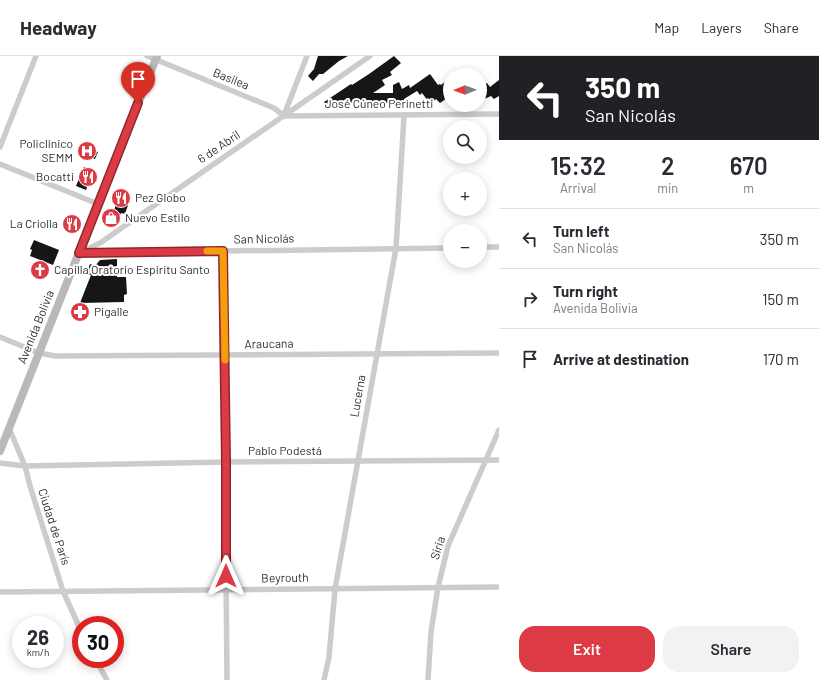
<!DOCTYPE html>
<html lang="en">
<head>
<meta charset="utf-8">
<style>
	:root { --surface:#fff; --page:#f2f2f3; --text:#2b2b33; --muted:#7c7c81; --line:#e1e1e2; --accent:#dc3b46 }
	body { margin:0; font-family:Barlow,sans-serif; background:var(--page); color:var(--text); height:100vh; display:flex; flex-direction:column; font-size:15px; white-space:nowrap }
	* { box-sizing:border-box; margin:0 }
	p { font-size:13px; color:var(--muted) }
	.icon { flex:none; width:22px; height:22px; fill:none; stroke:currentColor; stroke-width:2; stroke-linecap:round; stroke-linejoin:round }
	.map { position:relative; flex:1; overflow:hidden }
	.details { display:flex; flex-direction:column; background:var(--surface); width:320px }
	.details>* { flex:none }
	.hud { background:#202124; color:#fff; overflow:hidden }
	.needle { width:26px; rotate:269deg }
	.fabs { position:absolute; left:443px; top:12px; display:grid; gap:8px }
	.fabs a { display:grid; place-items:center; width:44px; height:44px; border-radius:50%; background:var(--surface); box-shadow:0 2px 10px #0003; font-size:20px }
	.speed { position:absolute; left:12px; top:560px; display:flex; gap:8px; font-size:20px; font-weight:700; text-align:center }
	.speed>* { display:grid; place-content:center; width:52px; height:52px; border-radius:50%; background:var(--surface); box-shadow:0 2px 10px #0003; line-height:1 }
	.speed small { font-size:10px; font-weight:400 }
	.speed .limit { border:6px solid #d22; background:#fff; color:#111 }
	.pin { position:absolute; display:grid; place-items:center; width:34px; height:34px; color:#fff; margin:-41px -17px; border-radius:50% 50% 50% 0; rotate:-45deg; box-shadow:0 0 4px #0007 }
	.pin .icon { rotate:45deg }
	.me { position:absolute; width:44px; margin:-22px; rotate:0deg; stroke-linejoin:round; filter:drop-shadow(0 0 3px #0008) }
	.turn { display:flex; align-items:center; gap:14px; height:84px; padding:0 20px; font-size:18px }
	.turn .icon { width:52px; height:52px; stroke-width:2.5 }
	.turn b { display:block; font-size:28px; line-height:34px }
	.eta { display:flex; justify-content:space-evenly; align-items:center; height:68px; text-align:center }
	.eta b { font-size:24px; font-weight:600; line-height:28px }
	.action { display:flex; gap:8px; margin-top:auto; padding:8px 20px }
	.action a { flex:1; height:46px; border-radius:16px; background:var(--accent); color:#fff; font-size:16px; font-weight:600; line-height:46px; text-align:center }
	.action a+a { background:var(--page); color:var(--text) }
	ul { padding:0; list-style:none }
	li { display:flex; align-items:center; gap:12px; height:60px; padding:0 20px; border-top:1px solid var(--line) }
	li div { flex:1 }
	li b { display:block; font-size:15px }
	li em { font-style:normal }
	header { display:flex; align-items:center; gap:24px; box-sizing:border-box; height:56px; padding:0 20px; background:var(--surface); border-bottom:1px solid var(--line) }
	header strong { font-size:19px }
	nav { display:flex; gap:22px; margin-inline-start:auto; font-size:14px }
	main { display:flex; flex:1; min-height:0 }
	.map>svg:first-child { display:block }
	.building { fill:#161616 }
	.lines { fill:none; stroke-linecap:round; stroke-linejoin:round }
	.street { stroke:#ccc; stroke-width:5.5 }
	.secondary { stroke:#b9b9b9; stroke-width:8 }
	.route-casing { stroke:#8f262e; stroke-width:10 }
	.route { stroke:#dc3b46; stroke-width:7 }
	.slow { stroke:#f59e0b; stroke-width:7 }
	.labels { text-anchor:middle; stroke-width:4; stroke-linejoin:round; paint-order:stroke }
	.street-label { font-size:12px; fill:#2f2f2f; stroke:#fff }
	.poi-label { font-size:12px; fill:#2f2f2f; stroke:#fff; text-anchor:start }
</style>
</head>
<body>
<header>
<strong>Headway</strong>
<nav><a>Map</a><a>Layers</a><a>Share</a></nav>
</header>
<main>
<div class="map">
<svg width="499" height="624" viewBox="0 0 499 624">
	<rect width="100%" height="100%" fill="#fff"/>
	<g class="building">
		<path d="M318,0h30l-9,5 -16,13h-4l-6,7 -5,-5 6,-7z"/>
		<path d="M394,0l7,7 -11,9 2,3 -10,5 3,5 -12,8h20v-8l6,-3 3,7 7,-4 1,3 20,-14 8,11 2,-1 1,1 4,-3 5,7v7l-10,7 -4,-4 -3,3 -2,-3 -3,2 -6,-8 -2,2 -3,-4 -13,8v2l-9,1v1h-9v-1h-34v1h-6v-4l-10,6 -1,-3 -8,5 -3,-5 27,-18 1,1 17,-11z"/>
		<path d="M499,24v16l-5,3 -3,-3 -11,5v-14l7,-4 3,4z"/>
		<path d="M82,88l12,4v2l4,2 -3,7 -17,-6z"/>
		<path d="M84,111l9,4 -7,19 -10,-4z"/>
		<path d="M121,139l7,10 -3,9 -4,-1 -2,4 -9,6 -3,-6 6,-4 4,-11 -2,-3z"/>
		<path d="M34,184l25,10 -6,15 -23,-9 2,-6 -2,-1z"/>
		<path d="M117,203v18h9l1,17 -3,1v7l-44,1 11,-28h-5l4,-11 5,2 5,-6z"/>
	</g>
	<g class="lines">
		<g class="street">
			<path d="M147,0l127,52 10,8"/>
			<path d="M284,59l23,-59"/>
			<path d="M284,60l215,-2"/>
			<path d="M0,91l36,-91"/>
			<path d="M0,108l98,40"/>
			<path d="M480,191h19"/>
			<path d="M223,195l4,429"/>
			<path d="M81,196l19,-9 270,-187"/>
			<path d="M79,197l371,-5"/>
			<path d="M0,281l39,16 16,3 444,-3"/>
			<path d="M9,372l16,38 5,20 33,105 18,40"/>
			<path d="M0,407l25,3 201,-4 273,-2"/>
			<path d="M0,536l499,-5"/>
			<path d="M95,603l12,21"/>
			<path d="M324,624l5,-23 6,-68 61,-341 8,-132"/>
			<path d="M428,624l3,-48 7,-45 10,-41 51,-116"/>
		</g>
		<path class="secondary" d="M0,395l157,-395"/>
	</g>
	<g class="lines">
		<g class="route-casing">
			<path id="route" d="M138,47l-59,150 144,-2 3,211v114"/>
		</g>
		<use href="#route" class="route"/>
		<path class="slow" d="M207,195h16l2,109"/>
	</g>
	<defs>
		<g id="hospital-disc" transform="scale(1)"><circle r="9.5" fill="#dc3b46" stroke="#fff"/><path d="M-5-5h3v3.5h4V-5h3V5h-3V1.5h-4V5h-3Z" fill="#fff"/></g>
		<g id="restaurant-disc" transform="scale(1)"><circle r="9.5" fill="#dc3b46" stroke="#fff"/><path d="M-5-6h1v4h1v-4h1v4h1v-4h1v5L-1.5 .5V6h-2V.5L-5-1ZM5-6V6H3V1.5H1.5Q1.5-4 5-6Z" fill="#fff"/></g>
		<g id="shop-disc" transform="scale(1)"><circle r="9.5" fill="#dc3b46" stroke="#fff"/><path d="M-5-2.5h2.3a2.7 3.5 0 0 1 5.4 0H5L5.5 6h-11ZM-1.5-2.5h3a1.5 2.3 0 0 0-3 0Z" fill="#fff"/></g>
		<g id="church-disc" transform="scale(1)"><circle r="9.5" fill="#dc3b46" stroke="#fff"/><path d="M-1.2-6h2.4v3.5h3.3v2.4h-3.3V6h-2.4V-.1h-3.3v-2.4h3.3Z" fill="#fff"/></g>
		<g id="pharmacy-disc" transform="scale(1)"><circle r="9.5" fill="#dc3b46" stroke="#fff"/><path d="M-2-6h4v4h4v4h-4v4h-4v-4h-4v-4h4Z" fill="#fff"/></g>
	</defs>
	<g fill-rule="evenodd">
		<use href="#hospital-disc" x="87" y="95"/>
		<use href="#restaurant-disc" x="88" y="121"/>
		<use href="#restaurant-disc" x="121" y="142"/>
		<use href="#shop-disc" x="111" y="162"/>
		<use href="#restaurant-disc" x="72" y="168"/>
		<use href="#church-disc" x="40" y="214"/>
		<use href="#pharmacy-disc" x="80" y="256"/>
	</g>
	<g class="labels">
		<g class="street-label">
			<text transform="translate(231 23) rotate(22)" y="4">Basilea</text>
			<text x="379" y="52">José Cúneo Perinetti</text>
			<text transform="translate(219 91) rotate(-34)" y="4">6 de Abril</text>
			<text transform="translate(264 183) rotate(-1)" y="4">San Nicolás</text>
			<text transform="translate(36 271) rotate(-68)" y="4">Avenida Bolivia</text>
			<text transform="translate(269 288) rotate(-1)" y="4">Araucana</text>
			<text transform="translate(358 340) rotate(-80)" y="4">Lucerna</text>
			<text x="285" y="399">Pablo Podestá</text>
			<text transform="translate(54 471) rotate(72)" y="4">Ciudad de París</text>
			<text transform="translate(438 492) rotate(-72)" y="4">Siria</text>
			<text transform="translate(285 522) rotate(-1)" y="4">Beyrouth</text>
		</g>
		<g class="poi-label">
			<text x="73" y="92" text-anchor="end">Policlinico<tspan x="73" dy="14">SEMM</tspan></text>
			<text x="74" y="125" text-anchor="end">Bocatti</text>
			<text x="135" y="146">Pez Globo</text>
			<text x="125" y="166">Nuevo Estilo</text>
			<text x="58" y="172" text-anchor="end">La Criolla</text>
			<text x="54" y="218">Capilla Oratorio Espiritu Santo</text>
			<text x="94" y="260">Pigalle</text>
		</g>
	</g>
</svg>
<div class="fabs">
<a><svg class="needle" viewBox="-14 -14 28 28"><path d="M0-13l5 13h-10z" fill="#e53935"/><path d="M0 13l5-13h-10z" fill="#7c7c81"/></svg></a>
<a><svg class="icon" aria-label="search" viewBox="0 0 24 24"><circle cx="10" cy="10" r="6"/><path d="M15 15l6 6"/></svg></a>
<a>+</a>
<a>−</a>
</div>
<div class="speed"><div>26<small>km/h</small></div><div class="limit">30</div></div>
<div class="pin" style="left:138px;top:47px;background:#d93025"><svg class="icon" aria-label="arrive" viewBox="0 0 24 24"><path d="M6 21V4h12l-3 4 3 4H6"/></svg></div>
<svg class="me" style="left:226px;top:520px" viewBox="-20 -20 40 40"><path d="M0-17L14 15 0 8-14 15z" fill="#dc3b46" stroke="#fff" stroke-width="4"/></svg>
</div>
<section class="details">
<div class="hud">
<div class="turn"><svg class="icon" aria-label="left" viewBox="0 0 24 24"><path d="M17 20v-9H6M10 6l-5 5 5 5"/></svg><div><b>350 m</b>San Nicolás</div></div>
</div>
<div class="eta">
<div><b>15:32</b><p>Arrival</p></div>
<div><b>2</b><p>min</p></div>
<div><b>670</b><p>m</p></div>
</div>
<ul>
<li><svg class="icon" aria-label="left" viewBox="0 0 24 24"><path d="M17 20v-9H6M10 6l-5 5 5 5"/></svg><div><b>Turn left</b><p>San Nicolás</p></div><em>350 m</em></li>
<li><svg class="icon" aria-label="right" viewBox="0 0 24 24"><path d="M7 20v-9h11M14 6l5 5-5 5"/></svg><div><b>Turn right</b><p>Avenida Bolivia</p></div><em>150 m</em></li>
<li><svg class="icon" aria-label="arrive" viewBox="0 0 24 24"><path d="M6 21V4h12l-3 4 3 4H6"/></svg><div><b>Arrive at destination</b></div><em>170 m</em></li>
</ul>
<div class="action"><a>Exit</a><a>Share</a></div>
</section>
</main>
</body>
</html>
